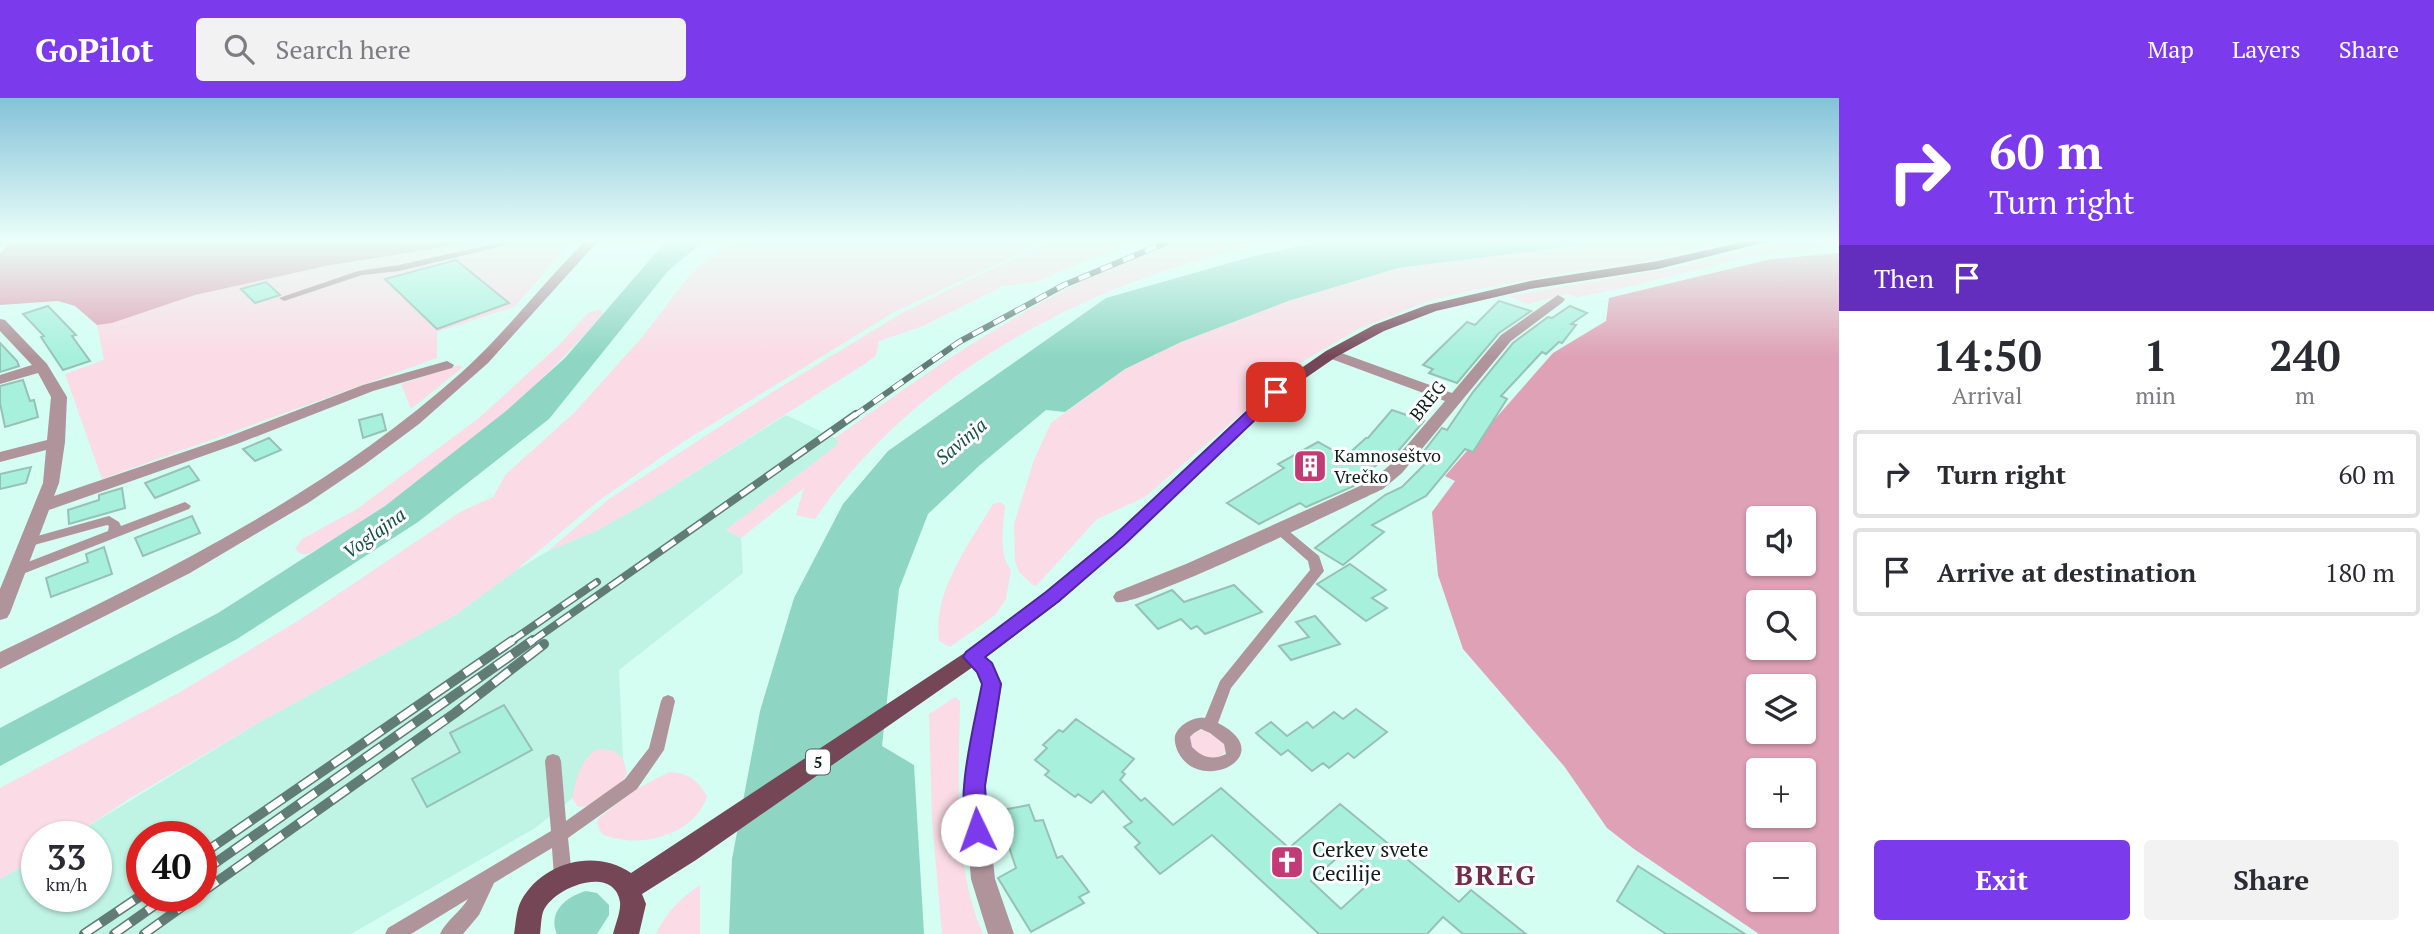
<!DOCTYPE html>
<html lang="en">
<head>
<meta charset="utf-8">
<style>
	:root { --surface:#fff; --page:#f2f2f3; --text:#2b2b33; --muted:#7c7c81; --line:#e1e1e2; --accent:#7c3aed }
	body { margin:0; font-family:"PT Serif",serif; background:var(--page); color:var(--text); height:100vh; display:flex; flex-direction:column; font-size:26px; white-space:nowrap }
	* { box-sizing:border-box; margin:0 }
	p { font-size:23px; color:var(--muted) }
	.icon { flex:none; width:38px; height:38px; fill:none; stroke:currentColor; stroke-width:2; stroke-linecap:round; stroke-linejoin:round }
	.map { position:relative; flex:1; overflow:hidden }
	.sheet { display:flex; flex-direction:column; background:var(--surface); width:595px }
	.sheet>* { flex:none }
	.top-card { background:#7c3aed; color:#fff; overflow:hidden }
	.controls { position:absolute; left:1746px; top:408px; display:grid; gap:14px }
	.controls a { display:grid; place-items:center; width:70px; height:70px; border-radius:7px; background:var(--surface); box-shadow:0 2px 5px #0004; font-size:35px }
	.speed { position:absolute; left:21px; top:723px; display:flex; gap:14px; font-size:35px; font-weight:700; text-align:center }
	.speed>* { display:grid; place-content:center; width:91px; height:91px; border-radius:50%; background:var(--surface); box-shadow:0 2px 5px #0004; line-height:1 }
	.speed small { font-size:18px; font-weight:400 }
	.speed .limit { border:10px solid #d22; background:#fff; color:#111 }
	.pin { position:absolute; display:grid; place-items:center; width:60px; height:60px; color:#fff; margin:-30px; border-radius:14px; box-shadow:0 4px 10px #0006 }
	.me { position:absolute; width:77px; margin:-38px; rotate:357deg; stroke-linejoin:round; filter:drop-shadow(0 0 5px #0008) }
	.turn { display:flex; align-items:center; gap:24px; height:147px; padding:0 35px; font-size:32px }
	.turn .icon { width:91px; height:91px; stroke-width:2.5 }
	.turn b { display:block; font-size:49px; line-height:60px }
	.then { display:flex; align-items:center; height:66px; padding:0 35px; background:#0003; gap:14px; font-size:26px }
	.eta { display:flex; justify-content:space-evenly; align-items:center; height:119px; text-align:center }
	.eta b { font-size:42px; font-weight:700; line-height:49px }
	.primary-button { display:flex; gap:14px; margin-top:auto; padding:14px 35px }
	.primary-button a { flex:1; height:80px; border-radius:7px; background:var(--accent); color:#fff; font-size:28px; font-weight:700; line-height:80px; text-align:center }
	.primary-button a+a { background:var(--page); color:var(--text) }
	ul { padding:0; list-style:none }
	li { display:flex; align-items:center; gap:21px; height:88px; margin:0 14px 10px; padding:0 21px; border:4px solid var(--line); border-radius:7px }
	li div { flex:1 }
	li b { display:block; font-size:26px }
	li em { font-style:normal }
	header { display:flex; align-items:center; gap:42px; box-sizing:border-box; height:98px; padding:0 35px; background:var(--accent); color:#fff }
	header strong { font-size:33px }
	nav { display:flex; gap:38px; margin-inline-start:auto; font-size:24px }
	.search { width:490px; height:63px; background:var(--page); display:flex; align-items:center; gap:18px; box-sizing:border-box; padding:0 24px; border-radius:7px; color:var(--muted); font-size:26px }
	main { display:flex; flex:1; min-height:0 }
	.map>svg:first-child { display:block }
	.built { fill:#bff3e4; fill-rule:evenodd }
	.green { fill:#fbdbe5 }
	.forest { fill:#dfa1b5; fill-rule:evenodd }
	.water { fill:#8ed6c3 }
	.building { fill:#a7f0dc; stroke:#98c1b5; stroke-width:2; fill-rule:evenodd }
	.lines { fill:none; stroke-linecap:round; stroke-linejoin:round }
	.service { fill:#af949c; fill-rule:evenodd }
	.minor { fill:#af949c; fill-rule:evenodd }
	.tertiary { fill:#af949c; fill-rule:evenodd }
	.primary { fill:#744656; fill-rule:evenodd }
	.rail-far2-casing { stroke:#617c74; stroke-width:6 }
	.rail-far1-casing { stroke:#617c74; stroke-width:8 }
	.rail-casing { stroke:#617c74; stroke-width:10 }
	.rail-far2 { stroke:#fff; stroke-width:4.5; stroke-dasharray:12; stroke-linecap:butt }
	.rail-far1 { stroke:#fff; stroke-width:5; stroke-dasharray:16; stroke-linecap:butt }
	.rail { stroke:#fff; stroke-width:7; stroke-dasharray:20; stroke-linecap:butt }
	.route { fill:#7c3aed; stroke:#51269a; stroke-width:2 }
	.labels { text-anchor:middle; stroke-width:6; stroke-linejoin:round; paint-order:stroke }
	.shield { fill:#fff; stroke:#56615e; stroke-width:2 }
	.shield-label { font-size:16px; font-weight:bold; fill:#0d1d19 }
	.street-label { font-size:18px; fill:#0d1d19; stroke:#fff }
	.poi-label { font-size:18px; fill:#0d1d19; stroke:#fff; text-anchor:start }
	.water-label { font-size:19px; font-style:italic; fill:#155144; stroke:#fff }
	.near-poi-label { font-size:21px; fill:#0d1d19; stroke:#fff; text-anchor:start }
	.near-district-label { font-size:28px; font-weight:bold; letter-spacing:2px; fill:#722e49; stroke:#fff }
</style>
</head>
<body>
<header>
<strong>GoPilot</strong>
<div class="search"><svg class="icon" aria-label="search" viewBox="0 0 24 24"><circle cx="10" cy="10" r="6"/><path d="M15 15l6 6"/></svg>Search here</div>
<nav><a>Map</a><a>Layers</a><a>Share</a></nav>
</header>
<main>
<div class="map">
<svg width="1839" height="836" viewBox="0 0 1839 836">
	<rect width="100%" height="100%" fill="#d3fef1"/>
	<path class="built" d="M786,317l49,23 4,3 -1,4 -112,85 15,8 2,35 -124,97 4,88 -88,70 -184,106h-351v-55l37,-21v38h59v-60h-24l186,-113 199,-109 58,-43 33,-20 50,-21 53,-30zM142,738h59v60h-59z"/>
	<g class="green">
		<path d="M490,142h84l-60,67 -77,25v26l-335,121 -37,-105 39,-14 -7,-35 15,-2 83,-28 135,-30z"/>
		<path d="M737,142h312l-155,72 -208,128 -89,62 -82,69 -58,43 -199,109 -129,76 -56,37h-36v22l-37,21v-91l180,-96 121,-73 159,-107 33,-15 13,-23 69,-62 68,-76 46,-60 20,-18z"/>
		<path d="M1058,142h85l-51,18 -56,24 -33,4 -80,40 -44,15 -3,14 -10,8 -215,137 -53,30 -50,21 61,-52 162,-106 129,-79 76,-38z"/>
		<path d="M1183,142h96c-179,36 -359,126 -464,279l-19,-4 8,-27 -63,50 -15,-8 111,-85 1,-4 -3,-3c112,-80 216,-154 348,-198z"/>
		<path d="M1621,142h114l-90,22 -79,11 -93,17 -47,12 -68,27 -56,33 -157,135 -48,22 -59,65 -4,2 -15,-14 -4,-11 -1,-37 20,-64 17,-37 74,-54 56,-27 107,-41 110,-33z"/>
		<path d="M1791,142h48v5l-89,12 -127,31 -46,9 -11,-3 -38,10 -20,-8 164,-28z"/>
		<path d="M596,212h6v5c-82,95 -185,175 -293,239h-8l-6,-5 7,-10 55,-30 123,-92 79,-72 29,-32z"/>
		<path d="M459,267l4,2 -52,42 -10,-25z"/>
		<path d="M1000,404l5,4c-2,20 -7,48 6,64l-5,29 -11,16 -45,32 -11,-6c-7,-48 30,-97 54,-137z"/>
		<path d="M955,599l5,4c-1,77 -8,161 23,233h-41l-10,-115 -3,-105z"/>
		<path d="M1203,632l10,1 13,13 -1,8 -5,5 -18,1 -13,-13 1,-8 5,-5z"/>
		<path d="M597,651l15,1 11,8 4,16c-10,17 -30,33 -49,33l-6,-9c5,-21 7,-36 25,-49z"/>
		<path d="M669,674c18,0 29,8 38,24 -12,40 -70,54 -105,38l-5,-10 1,-5 36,-29z"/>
		<path d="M700,787v49h-44c11,-23 24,-35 44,-49z"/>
	</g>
	<g class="forest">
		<path d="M10,142h480l-160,25 -135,30 -83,28 -15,2 -22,-19 -17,-5 -58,4v-51z"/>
		<path d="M1839,155v681h-80l-125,-85 -27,-21 -43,-62 -101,-117 -25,-74 -6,-63 23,-31 -10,-5 108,-123 53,-32 3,-23 162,-39zM1759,420h45v46h-45zM1759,504h45v46h-45zM1759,588h45v46h-45zM1759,672h45v46h-45zM1759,756h45v46h-45z"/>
	</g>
	<g class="water">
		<path d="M667,142h38l-37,31 -119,148 -131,103 -181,117 -237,127v-38l218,-115 167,-107 121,-95 59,-53z"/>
		<path d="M1326,142h295l-223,28 -110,33 -107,41 -56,27 -60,43 -19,-2 -66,55 -52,49 -29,75 -17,157 32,19 10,169h-195l3,-75 28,-148 34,-113 49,-94 45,-53 218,-153 148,-42z"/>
		<path d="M586,793l11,2 12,12v10l-12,19h-40c-10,-22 10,-38 29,-43z"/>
	</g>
	<g class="building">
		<path d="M456,162l53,43 -72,26 -52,-50z"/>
		<path d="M266,184l14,13 -25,8 -14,-14z"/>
		<path d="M1499,203l32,10 -32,22 -42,50 -28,-10 4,-4 -10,-4 44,-43 8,3z"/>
		<path d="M48,208l28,29 -4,1 18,25 -27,9 -22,-33 3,-1 -21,-22z"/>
		<path d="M1570,208l17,7 -16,11 5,1 -14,18 -3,-1 -13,12 -4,-2 -41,44 6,3 -34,53 -8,-3 -39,47 -54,29 12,7 -41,33 -28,-17 70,-53 17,-8 24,-24 -5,-8 21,-27 5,2 26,-38 40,-49 35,-26 4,1z"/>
		<path d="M0,245l17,18 2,5 -19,6z"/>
		<path d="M23,282l7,21 4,-1 4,17 -33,10 -5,-24v-17z"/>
		<path d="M1392,312l32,11 -32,37 -6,-2 -32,30 -48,21 -6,-4 -41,21 -32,-21 57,-35 -6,-4 40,-22 27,15 21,-19h2z"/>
		<path d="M382,316l4,16 -23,8 -4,-18z"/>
		<path d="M269,340l12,12 -26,11 -12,-12z"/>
		<path d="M189,368l10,14 -44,18 -10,-15z"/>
		<path d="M31,369l-5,16 -26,6v-15z"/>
		<path d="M122,390l3,20 -56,16 -1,-14 31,-10v-5z"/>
		<path d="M192,418l8,17 -57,23 -8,-18z"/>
		<path d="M104,449l8,27 -61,23 -5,-19 42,-16 -2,-8z"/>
		<path d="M1350,466l36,26 -14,8 15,10 -21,13 -49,-37z"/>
		<path d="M1234,487l28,27 -57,22 -8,-8 -6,3 -10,-10 -23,10 -22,-24 36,-15 12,12z"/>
		<path d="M1315,518l25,28 -49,16 -12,-14 30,-9 -13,-15z"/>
		<path d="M504,607l28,45 -105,57 -15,-28 48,-27 -10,-19z"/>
		<path d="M1356,611l31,23 -33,26 -6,-5 -19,15 -6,-5 -11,8 -24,-21 -7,5 -25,-22 15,-11 16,14 20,-14 6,6 21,-16 9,7z"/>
		<path d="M1076,621l58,40 -12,13 3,2 -5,6 21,21 4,-3 28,27 48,-37 68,60 51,-44 119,98 12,-12 55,44h-63l-20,-17 -16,17h-108l-107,-99 -52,39 -25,-27 5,-4 -16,-16 8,-5 -29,-31 -12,12 -13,-9 -3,3 -30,-22 4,-4 -14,-11 12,-12 -4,-3 16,-15 4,2zM1347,751l31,26 -37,34 -30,-28z"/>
		<path d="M1029,707l6,16 8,-1 14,38 5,-2 27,36 -10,5 5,6 -53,29 -33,-54 18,-10 -19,-57z"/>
		<path d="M1638,768l107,68h-79l-49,-33z"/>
	</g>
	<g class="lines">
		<g class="service">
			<path d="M512,142h16l-129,31 -37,4 -78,26 -5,-3 79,-27 41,-6z"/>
			<path d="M185,404l6,4 -2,3 -169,66h-10l-2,-3 2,-3 98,-38 1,-5 -2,-1 -80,22 -4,-1 -2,-3 2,-3 86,-24 10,6 2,4z"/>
			<path d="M1280,428l4,1 35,29 5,15 -93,117 -13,35c63,32 -18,73 -40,29 -2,-5 -4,-10 -3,-16 3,-11 19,-20 30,-18l15,-37 90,-111 -2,-9 -32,-28 -2,-3 2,-3zM1201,631l9,4 14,11 2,10c-14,7 -24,3 -34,-7l-2,-10 4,-4z"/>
			<path d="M668,597l5,2 2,4 -11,49 -27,39 -69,49 4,39 -3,6 -6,2 -6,-2 -3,-6 -2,-29 -58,35 -15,32 -16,19h-23c5,-12 21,-23 28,-35l-57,35h-26l3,-6 163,-97 -6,-70 2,-5 6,-2 6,2 2,5 5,60 59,-42 24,-31 12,-47 2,-4z"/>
		</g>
		<g class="minor">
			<path d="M0,142h7l-7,6z"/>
			<path d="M1558,197l7,4 -2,3 -52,39 -109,132 -19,16c-35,16 -245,119 -267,113l-3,-5 3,-5 70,-28 185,-83 19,-16 55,-64 -119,-44v-6h10l116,42 49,-58z"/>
			<path d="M0,221l5,1 42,44 20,33 -2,45 -6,41 -5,13 171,-58 138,-53 84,-24 7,4 -2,3 -79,23 -136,53 -188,66 -39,103 -3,5 -7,2v-31l43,-106 3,-33 -46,12v-10l47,-12 4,-43 -13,-24 -38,11v-9l32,-10 -32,-34z"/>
		</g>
		<g class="tertiary">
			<path d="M586,142h13l-111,123 -69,61 -55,41 -56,38 -118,70 -190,96v-17c162,-78 327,-159 462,-280 45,-41 81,-89 124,-132z"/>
			<path d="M973,551l7,3 12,10 10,22 -17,102 10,93 19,55h-26l-17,-55 -8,-93 19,-102 -5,-11 -14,-16 3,-5z"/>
		</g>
		<path class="primary" d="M1752,142h22l-116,29 -128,20 -94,22 -52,20 -48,26 -55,38 -155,148 -67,59 -79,60 -284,198 -54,34 4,10 -7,30h-26c2,-9 8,-22 7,-32 -6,-38 -67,-15 -77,10 -2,6 -2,15 -3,22h-26c2,-11 2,-23 7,-33 21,-39 74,-53 110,-28l335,-221 79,-60 69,-57 157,-146 55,-38 48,-26 53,-20 103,-24 128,-20z"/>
		<g class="rail-far2-casing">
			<path id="rail-far2" d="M854,318l105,-74 105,-57 108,-45"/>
		</g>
		<g class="rail-far1-casing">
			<g id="rail-far1">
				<path d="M510,544l87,-60"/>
				<path d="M531,544l325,-228"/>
			</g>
		</g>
		<g class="rail-casing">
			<g id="rail">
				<path d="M201,757l312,-215"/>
				<path d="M201,775l332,-233"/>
				<path d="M201,795l254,-180 89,-69"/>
				<path d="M84,836l58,-39"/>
				<path d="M114,836l54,-38"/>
				<path d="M144,836l53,-38"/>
			</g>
		</g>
		<use href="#rail-far2" class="rail-far2"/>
		<use href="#rail-far1" class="rail-far1"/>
		<use href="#rail" class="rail"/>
	</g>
	<linearGradient id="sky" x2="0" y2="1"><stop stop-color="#84c2d9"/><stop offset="0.55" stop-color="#ebfff9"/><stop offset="1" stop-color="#ebfff9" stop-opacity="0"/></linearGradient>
	<rect width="1839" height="259" fill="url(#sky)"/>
	<path class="route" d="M1276,290l7,4 -2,3 -155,148 -67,58 -74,56 7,6 9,21 -16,102 3,44 -3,7 -8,3 -8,-3c-16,-34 6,-115 13,-153l-5,-12 -14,-15 3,-5 80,-60 68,-56 157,-147z"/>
	<defs>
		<g id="building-square" transform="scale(1.75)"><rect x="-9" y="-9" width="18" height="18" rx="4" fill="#c23a76" stroke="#fff"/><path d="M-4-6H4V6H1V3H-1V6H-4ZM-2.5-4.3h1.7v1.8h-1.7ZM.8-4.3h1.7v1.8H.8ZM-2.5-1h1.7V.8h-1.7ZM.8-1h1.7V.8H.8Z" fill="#fff"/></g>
		<g id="church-square" transform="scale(1.75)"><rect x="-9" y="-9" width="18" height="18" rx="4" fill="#c23a76" stroke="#fff"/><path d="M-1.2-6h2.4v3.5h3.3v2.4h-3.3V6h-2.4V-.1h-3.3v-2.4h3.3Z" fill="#fff"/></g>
	</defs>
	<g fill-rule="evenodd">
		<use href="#building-square" x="1310" y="368"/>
		<use href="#church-square" x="1287" y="764"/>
	</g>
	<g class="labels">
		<rect class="shield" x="806" y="651.5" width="24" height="25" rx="5"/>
		<g class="shield-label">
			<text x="818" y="670">5</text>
		</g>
		<g class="street-label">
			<text transform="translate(1428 303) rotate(-51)" y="6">BREG</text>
		</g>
		<g class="poi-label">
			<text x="1334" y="364">Kamnoseštvo<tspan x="1334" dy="21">Vrečko</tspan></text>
		</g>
		<g class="water-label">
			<text transform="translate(961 343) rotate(-40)" y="7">Savinja</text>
			<text transform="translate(374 435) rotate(-36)" y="7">Voglajna</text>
		</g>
		<g class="near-poi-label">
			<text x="1312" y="759">Cerkev svete<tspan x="1312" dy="24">Cecilije</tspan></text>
		</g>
		<g class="near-district-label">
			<text x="1496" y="787">BREG</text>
		</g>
	</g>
</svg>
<div class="controls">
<a><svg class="icon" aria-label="sound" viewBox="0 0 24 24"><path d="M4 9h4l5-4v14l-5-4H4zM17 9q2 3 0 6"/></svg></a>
<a><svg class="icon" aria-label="search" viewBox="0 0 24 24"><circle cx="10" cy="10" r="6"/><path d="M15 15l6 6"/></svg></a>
<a><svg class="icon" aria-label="layers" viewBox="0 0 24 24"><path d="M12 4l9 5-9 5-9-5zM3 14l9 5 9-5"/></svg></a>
<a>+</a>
<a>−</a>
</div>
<div class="speed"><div>33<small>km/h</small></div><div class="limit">40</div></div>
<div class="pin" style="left:1276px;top:294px;background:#d93025"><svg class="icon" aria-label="arrive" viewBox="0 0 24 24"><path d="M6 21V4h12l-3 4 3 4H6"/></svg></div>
<svg class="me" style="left:977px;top:732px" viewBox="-20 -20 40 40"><circle r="19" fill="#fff"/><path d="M0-13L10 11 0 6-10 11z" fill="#7c3aed"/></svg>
</div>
<section class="sheet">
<div class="top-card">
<div class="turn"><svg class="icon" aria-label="right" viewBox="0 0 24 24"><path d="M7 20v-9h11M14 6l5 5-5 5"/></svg><div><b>60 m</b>Turn right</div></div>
<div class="then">Then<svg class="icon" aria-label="arrive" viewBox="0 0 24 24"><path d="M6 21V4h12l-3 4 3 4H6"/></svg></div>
</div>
<div class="eta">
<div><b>14:50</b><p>Arrival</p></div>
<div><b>1</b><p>min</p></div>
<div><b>240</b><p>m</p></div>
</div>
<ul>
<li><svg class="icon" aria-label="right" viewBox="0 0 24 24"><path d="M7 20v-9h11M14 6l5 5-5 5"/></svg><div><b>Turn right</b></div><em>60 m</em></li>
<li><svg class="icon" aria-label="arrive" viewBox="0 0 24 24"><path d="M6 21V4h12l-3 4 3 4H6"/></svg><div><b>Arrive at destination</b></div><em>180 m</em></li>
</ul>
<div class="primary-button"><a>Exit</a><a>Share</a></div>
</section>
</main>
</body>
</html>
